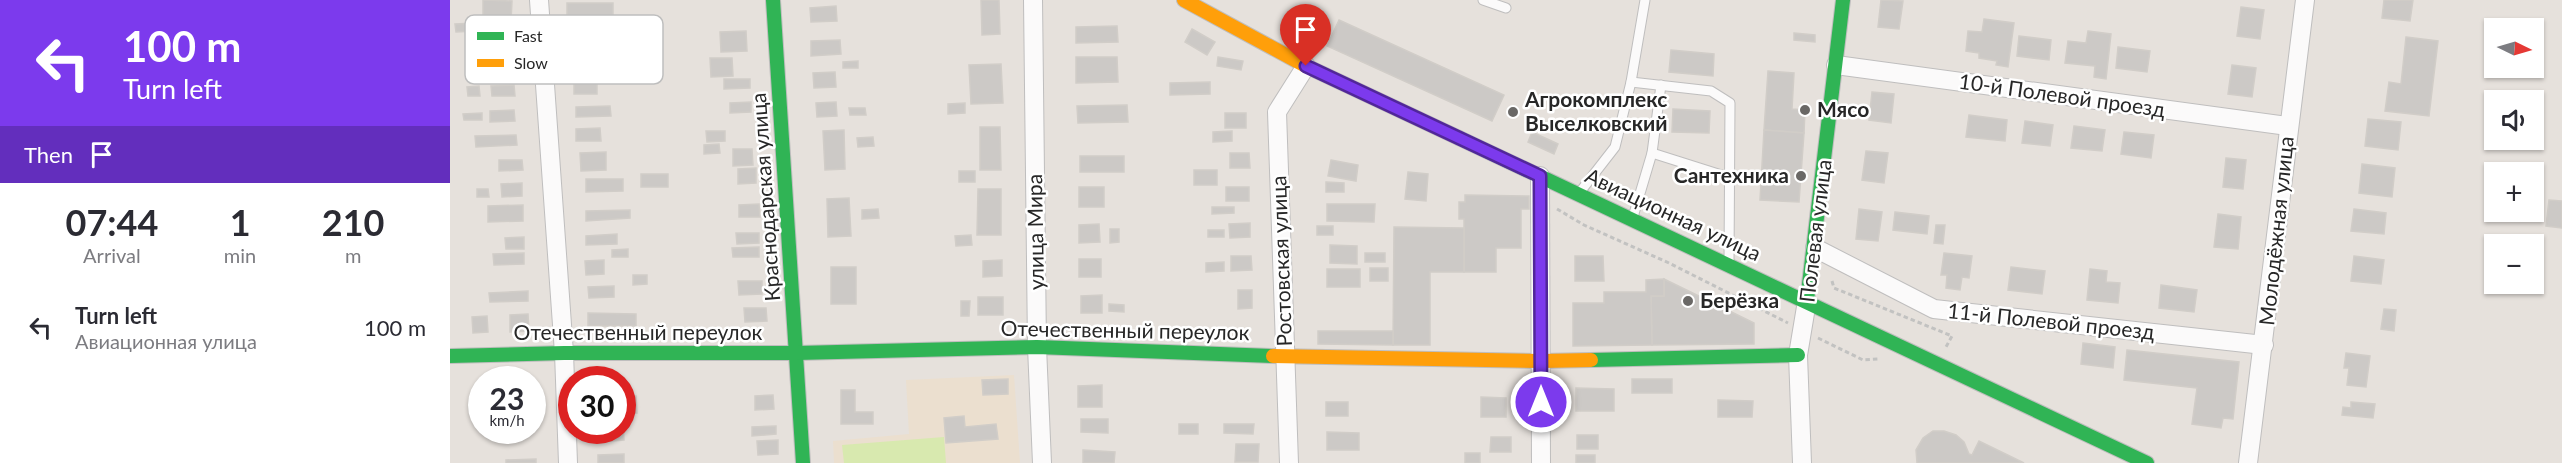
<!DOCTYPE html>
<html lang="en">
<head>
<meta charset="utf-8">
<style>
	:root { --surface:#fff; --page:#f2f2f3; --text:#2b2b33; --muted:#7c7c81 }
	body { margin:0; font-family:Lato,sans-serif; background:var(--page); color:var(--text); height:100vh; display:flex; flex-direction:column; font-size:22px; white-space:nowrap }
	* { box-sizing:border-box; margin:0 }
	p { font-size:20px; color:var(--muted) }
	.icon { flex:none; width:33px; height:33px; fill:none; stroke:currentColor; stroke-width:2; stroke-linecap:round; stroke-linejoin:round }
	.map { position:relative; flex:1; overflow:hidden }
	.side { display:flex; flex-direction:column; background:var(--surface); width:450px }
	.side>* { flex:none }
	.top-card { background:#7c3aed; color:#fff; overflow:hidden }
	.needle { width:39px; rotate:95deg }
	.buttons { position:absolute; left:2034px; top:18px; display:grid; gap:12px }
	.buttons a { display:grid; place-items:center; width:60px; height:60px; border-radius:0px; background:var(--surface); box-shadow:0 2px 4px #0004; font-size:30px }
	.speed { position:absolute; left:18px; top:366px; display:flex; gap:12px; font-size:30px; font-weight:700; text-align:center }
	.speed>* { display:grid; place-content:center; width:78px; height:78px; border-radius:50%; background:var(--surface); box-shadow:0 2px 4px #0004; line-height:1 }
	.speed small { font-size:15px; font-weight:400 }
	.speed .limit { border:9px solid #d22; background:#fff; color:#111 }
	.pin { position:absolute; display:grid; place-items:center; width:51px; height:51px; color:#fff; margin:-62px -26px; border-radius:50% 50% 50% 0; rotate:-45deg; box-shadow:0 0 6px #0007 }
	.pin .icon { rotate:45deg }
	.me { position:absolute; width:66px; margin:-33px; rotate:0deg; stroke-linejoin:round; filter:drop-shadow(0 0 4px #0008) }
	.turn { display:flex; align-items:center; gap:21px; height:126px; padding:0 24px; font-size:27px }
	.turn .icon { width:78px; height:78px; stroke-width:2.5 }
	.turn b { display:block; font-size:42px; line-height:51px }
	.then { display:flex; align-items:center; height:57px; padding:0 24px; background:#0003; gap:12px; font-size:22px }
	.eta { display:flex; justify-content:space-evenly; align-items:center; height:102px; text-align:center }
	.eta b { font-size:36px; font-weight:700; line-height:42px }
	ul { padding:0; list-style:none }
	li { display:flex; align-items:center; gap:18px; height:84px; padding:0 24px }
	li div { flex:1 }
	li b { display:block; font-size:22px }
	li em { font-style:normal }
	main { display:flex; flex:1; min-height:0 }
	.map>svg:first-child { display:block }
	.education { fill:#ebdfcf }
	.pitch { fill:#d8e9af }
	.building { fill:#ccc9c6; stroke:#d1cdc8; stroke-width:1.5 }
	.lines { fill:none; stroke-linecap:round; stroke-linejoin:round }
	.lane-casing { stroke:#bfbebe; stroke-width:11 }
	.street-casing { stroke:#bfbebe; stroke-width:20 }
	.fast-casing { stroke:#bfbebe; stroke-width:16 }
	.slow-casing { stroke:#bfbebe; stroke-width:16 }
	.path { stroke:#c2c2c1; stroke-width:3; stroke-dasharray:4.5 3; stroke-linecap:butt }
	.lane { stroke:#fbfafa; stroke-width:9 }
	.street { stroke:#fbfafa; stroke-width:18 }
	.fast { stroke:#30b455; stroke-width:14 }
	.slow { stroke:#ff9f0a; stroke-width:14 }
	.route-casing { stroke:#51269a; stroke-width:15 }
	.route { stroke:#7c3aed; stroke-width:10 }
	.poi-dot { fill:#6a6866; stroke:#fff; stroke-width:2 }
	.labels { text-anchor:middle; stroke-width:5; stroke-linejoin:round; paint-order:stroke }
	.street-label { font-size:21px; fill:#272727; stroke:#fff }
	.poi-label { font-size:21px; font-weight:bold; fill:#272727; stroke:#fff; text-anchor:start }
	.key { fill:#fff; stroke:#bebebe; stroke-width:1.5 }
	.key-label { font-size:16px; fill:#272727 }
</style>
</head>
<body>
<main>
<section class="side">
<div class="top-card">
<div class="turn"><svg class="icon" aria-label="left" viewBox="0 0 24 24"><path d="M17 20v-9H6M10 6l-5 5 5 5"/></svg><div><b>100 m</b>Turn left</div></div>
<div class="then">Then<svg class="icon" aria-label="arrive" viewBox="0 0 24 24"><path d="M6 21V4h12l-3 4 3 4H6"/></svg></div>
</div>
<div class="eta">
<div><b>07:44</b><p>Arrival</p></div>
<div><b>1</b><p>min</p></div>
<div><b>210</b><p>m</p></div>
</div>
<ul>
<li><svg class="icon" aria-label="left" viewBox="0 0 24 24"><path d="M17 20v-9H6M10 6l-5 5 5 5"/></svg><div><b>Turn left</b><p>Авиационная улица</p></div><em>100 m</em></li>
</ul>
</section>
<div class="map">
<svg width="2112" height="463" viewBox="0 0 2112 463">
	<rect width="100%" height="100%" fill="#e6e1dc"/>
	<path class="education" d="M564,375l6,88h-186l-1,-22 76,-7 -3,-54z"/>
	<path class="pitch" d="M494,437l2,26h-102l-2,-18z"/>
	<g class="building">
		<path d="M33,0l29,1 -1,20 -28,-1z"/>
		<path d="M531,0h18l1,34 -18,1z"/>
		<path d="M1431,0l22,1 -4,28 -21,-2z"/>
		<path d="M1934,0h29l-3,21 -28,-3z"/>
		<rect x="117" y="3" width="46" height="14"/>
		<path d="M386,6l1,15 -26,1 -1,-14z"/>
		<path d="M1791,7l23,3 -4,29 -23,-3z"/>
		<path d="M1534,19l30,4 -6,44 -12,-2 1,-4 -18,-3v-5l-13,-2 2,-20 14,1z"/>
		<path d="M889,20l165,75 -12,26 -165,-75z"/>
		<path d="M25,23v8l-19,1 -1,-8z"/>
		<path d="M667,26l1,16 -42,1v-16z"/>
		<path d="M742,29l23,13 -8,13 -22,-13z"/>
		<path d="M296,31l1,20 -26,1 -1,-20z"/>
		<path d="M1638,31l23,3 -5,45 -12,-2 1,-11 -30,-3 3,-22 18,2z"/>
		<path d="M1344,33l21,2v7l-21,-2z"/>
		<path d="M1569,36l32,4 -2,20 -32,-4z"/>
		<path d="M1956,37l32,4 -9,75 -44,-5 4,-29 12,2z"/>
		<path d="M390,40l1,14 -30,2v-15z"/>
		<path d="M1668,47l32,4 -3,21 -31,-4z"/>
		<path d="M1221,50l43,4 -1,22 -44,-4z"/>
		<path d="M626,57h41l1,25 -42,1z"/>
		<path d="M768,57l25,4 -2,9 -24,-4z"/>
		<path d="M260,58h22l1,18 -22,1z"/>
		<path d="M408,61v7h-15v-6z"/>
		<path d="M551,64l2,39 -32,1 -2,-39z"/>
		<path d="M1782,65l24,3 -4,29 -24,-3z"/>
		<path d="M1318,71l26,2 -2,36 13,1 -1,23 -40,-3z"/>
		<path d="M385,72l1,15 -22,1 -1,-15z"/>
		<rect x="124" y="78" width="23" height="16"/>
		<path d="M274,79h26v9l-26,1z"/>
		<path d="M760,82v12l-40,1v-12z"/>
		<path d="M64,85l1,11h-23l-1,-10z"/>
		<path d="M29,86l1,10h-12l-1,-9z"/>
		<path d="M1422,92l22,2 -3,29 -22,-3z"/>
		<path d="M301,102v10l-21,1v-10z"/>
		<path d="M386,102l1,14 -20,1 -1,-14z"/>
		<path d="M515,103v10l-17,1v-10z"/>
		<path d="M677,105l1,17 -50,1 -1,-17z"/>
		<path d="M160,106l1,10 -35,1v-10z"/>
		<path d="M399,108h16l1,7h-16z"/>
		<path d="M1223,109l37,2 -1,22 -37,-1z"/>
		<path d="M64,110l1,11 -25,1v-11z"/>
		<path d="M32,113v7h-18l-1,-6z"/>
		<rect x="775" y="113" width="21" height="15"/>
		<path d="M1519,115l38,5 -2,21 -39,-4z"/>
		<path d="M1918,119l33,3 -3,28 -33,-4z"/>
		<path d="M1575,121l28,4 -3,21 -28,-3z"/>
		<path d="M1624,126l31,4 -3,21 -31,-3z"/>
		<path d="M530,127h20l1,43h-21z"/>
		<path d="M150,128l1,13h-25v-12z"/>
		<path d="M394,130l1,39 -20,1 -2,-39z"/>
		<path d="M1314,130l40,3 -5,69 -39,-2z"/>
		<path d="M256,131h19v10l-18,1z"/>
		<path d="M782,131v10l-19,1v-10z"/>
		<path d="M1082,132l26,12 -4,10 -26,-12z"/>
		<path d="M1674,132l30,3 -3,23 -30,-4z"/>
		<path d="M66,135l1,10 -41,2 -1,-11z"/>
		<path d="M423,137l1,9 -16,1 -1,-9z"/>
		<path d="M269,144l1,9 -16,1v-9z"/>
		<path d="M283,149h19l1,16 -20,1z"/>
		<path d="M1416,151l22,2 -4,30 -22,-3z"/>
		<path d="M156,152v18l-25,1 -1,-18z"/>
		<path d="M780,153h19l1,15h-20z"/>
		<rect x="630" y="156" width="44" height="16"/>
		<path d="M1776,158l20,2 -3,29 -20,-2z"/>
		<path d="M49,160h23l1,10 -24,1z"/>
		<path d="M881,160l27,5 -2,16 -28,-5z"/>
		<path d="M1912,164l33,4 -3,29 -33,-4z"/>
		<path d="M306,168v15l-18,1v-15z"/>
		<rect x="744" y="170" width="23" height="15"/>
		<rect x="509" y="171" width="16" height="11"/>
		<path d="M958,172l20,2 -2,27 -21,-2z"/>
		<rect x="191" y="174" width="27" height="13"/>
		<path d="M136,179h37v12l-37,1z"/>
		<path d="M876,182l18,1v9h-18z"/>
		<path d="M72,183v13l-20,1 -1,-13z"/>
		<rect x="629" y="187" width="25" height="20"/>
		<rect x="776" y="187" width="23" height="14"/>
		<path d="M27,189h11l1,8h-12z"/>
		<path d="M528,189h23v46h-24z"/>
		<path d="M1015,195l64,1v13h-8v39h-25v24h-32v-53h-5v-17h6z"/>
		<path d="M399,198l2,38 -23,1 -1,-38z"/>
		<path d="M2099,200l13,1v27l-16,-2z"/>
		<path d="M309,204l1,13h-21v-12z"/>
		<path d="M877,204h48l-1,18 -47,-1z"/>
		<path d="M73,205v16l-35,1v-16z"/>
		<path d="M762,207h22v6l-22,1z"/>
		<path d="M428,209l1,9 -17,1v-9z"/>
		<path d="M1409,209l23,3 -4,29 -22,-2z"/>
		<path d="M1904,209l32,4 -2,21 -33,-3z"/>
		<path d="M180,210v8l-44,3v-10z"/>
		<path d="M1445,212l34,4 -2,18 -34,-4z"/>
		<path d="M1768,214l23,3 -3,32 -24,-2z"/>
		<path d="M800,223v14l-20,1 -1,-14z"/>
		<path d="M649,224l1,18 -21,1v-18z"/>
		<path d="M1486,225h9l-2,19 -9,-1z"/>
		<rect x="867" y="226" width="16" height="9"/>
		<path d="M944,227l70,1v44h-34v73h-37z"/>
		<path d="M660,229h9v13l-9,1z"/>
		<rect x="758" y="230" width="16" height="7"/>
		<path d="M286,233h23v10l-22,1z"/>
		<path d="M167,234v10l-31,1v-9z"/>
		<path d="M521,235l1,10 -16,1 -1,-10z"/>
		<path d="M74,237v12h-18l-1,-11z"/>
		<path d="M880,245l27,1v18l-27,-1z"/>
		<path d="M309,247v10h-26l-1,-9z"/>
		<path d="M178,249v8h-16v-7z"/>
		<path d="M74,253v11l-30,1 -1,-11z"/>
		<rect x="915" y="253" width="20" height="9"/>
		<path d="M1494,253l28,3 -3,22 -7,-1 -2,13 -14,-2 1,-13h-6z"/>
		<path d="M781,256h20l1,14 -21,1z"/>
		<path d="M1125,256h28l1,25h-29z"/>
		<path d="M1904,256l30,4 -3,24 -30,-3z"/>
		<rect x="629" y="259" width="22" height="18"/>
		<path d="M154,260v14l-18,1 -1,-14z"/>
		<path d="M552,260v16l-19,1v-16z"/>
		<path d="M774,262v9l-18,1v-9z"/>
		<rect x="381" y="267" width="25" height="37"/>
		<path d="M1561,267l34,4 -3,23 -34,-4z"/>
		<rect x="920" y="268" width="18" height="13"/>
		<rect x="877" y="269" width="33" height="18"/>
		<path d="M1640,269l17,2 -1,11 14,1 -2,20 -31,-3z"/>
		<path d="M183,275h14v9l-14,1z"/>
		<path d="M1214,279l90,44v21l-102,1 -1,-49h13z"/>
		<path d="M1214,279v17h-13l1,49 -79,1v-43h31v-11h42v-12z"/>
		<path d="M288,281h24v13l-23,1z"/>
		<path d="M1711,285l36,5 -3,22 -35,-4z"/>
		<path d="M164,286v11l-25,1 -1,-11z"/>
		<path d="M788,290h14v18l-14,1z"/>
		<path d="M78,291v10l-38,1 -1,-9z"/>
		<path d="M652,295v18h-21v-17z"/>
		<rect x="528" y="297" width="25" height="18"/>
		<path d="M511,301h9l-1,15h-8z"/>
		<path d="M659,304l15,1v7l-15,-1z"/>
		<path d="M294,308h22l1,13 -22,1z"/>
		<path d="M1934,309l12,1 -2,21 -13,-2z"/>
		<path d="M138,313l48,1v12h-48z"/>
		<path d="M78,314l1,17 -19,1v-17z"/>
		<path d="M37,316l1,16 -15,1 -1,-16z"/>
		<path d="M868,331h75v14l-75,-1z"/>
		<path d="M1633,343l32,4 -2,21 -32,-4z"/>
		<path d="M1677,350l112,12 -6,57 -10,-1 -2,10 -29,-4 5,-36 -73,-8z"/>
		<path d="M1896,353l24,3 -4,31 -19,-2 2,-17h-5z"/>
		<path d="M558,379v15l-25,1 -1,-15z"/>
		<rect x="1182" y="379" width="40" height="14"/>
		<path d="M652,385v22h-24v-21z"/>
		<path d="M1126,388l38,1v22h-38z"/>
		<path d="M391,390h14v22h18v12h-32z"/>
		<path d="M323,395l1,14 -19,1v-14z"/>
		<path d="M172,396h14l1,17 -15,1z"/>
		<path d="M1031,397l25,1v19h-25z"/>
		<path d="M1268,400l35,1 -1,16h-34z"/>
		<rect x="876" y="402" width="22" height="14"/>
		<path d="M1901,402l24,2 -2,14 -31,-3 1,-8 8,1z"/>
		<path d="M514,416l1,11 31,-3 2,15 -52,4 -2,-25z"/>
		<path d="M631,419h27v14l-27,-1z"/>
		<path d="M173,423l1,17 -27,2v-12h25z"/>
		<rect x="729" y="424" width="19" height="10"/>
		<path d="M774,424h30l-1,10 -29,-1z"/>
		<path d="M326,426v8l-24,2v-9z"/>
		<path d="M1483,431h11l12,4 8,7 5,12 3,1 7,-14 45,22h-107l-1,-13 7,-12z"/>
		<path d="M877,432l32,1v17h-32z"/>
		<rect x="1127" y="435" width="21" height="14"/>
		<path d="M1041,437h20v15h-21z"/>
		<path d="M328,440v14l-20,1 -1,-14z"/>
		<path d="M786,444h23l-1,18h-23z"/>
		<path d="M633,450l32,2 -1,11h-31z"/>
		<rect x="1015" y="453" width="15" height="10"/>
		<path d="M174,454v9h-26v-8z"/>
		<rect x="1126" y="455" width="19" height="8"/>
		<path d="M86,459v4h-30v-3z"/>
	</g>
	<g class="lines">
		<g class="lane-casing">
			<g id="lane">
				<path d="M1033,0l23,8"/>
				<path d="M1181,82l80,9 19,12 -1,159"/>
				<path d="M1202,153l79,25"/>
				<path d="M1130,192l35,-45 16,-65 14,-82"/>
				<path d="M1183,217l19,-64 9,-68"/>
			</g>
		</g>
		<g class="street-casing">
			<g id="street">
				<path d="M89,0l25,353 4,110"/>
				<path d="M583,0l4,347 5,116"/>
				<path d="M1386,65l452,61"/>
				<path d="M1090,176l1,287"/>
				<path d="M1365,248l119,61 330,36"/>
				<path d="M839,463l-12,-351 29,-46"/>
				<path d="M1352,463l-4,-108 9,-54"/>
				<path d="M1798,463l57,-463"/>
			</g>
		</g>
		<g class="fast-casing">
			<g id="fast">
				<path d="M323,0l30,463"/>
				<path d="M1009,138l688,325"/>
				<path d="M1357,301l36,-301"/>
				<path d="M0,356l114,-3h233l240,-6 236,9"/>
				<path d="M1141,360l207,-5"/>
			</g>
		</g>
		<g class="slow-casing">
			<g id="slow">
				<path d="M734,0l122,66 153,72"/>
				<path d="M823,356l268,5 50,-1"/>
			</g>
		</g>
		<g class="path">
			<path d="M1107,209l27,16 85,38 119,60"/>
			<path d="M1382,281l2,7 118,48 -6,11"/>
			<path d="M1368,338l45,22 15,-1"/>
		</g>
		<use href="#lane" class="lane"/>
		<use href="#street" class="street"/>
		<use href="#fast" class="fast"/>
		<use href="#slow" class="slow"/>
	</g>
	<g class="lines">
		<g class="route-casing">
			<path id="route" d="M856,66l234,110 1,226"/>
		</g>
		<use href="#route" class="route"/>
	</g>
	<g class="poi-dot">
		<circle cx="1355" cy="110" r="6"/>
		<circle cx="1063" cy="112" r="6"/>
		<circle cx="1351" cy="176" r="6"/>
		<circle cx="1238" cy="301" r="6"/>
	</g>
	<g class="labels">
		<g class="street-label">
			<text transform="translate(1612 96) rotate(8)" y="7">10-й Полевой проезд</text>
			<text transform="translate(316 197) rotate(-94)" y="7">Краснодарская улица</text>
			<text transform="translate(1223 215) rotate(25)" y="7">Авиационная улица</text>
			<text transform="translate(1366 231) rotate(-83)" y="7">Полевая улица</text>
			<text transform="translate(1827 231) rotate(-84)" y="7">Молодёжная улица</text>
			<text transform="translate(586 232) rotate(-91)" y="7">улица Мира</text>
			<text transform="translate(832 261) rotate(-92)" y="7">Ростовская улица</text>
			<text transform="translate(1601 322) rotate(6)" y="7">11-й Полевой проезд</text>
			<text transform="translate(675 331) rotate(1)" y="7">Отечественный переулок</text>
			<text x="188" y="340">Отечественный переулок</text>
		</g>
		<g class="poi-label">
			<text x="1075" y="107">Агрокомплекс<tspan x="1075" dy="24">Выселковский</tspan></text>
			<text x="1367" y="117">Мясо</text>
			<text x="1339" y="183" text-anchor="end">Сантехника</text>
			<text x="1250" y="308">Берёзка</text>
		</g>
	</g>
	<rect x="15" y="15" width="198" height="69" rx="9" class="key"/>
	<rect x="27" y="32" width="27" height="8" fill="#30b455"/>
	<rect x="27" y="59" width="27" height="8" fill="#ff9f0a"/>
	<g class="key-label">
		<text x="64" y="42">Fast</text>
		<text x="64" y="69">Slow</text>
	</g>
</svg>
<div class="buttons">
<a><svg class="needle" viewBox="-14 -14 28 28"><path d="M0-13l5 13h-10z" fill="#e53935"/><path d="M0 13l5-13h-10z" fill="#7c7c81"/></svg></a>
<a><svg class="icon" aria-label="sound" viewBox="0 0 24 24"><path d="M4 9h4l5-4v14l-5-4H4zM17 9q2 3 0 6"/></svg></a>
<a>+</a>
<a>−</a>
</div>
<div class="speed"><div>23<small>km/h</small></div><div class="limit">30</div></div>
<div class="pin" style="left:856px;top:66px;background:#d93025"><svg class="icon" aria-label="arrive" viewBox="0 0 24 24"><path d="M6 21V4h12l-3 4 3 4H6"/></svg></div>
<svg class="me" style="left:1091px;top:402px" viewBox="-20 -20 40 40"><circle r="17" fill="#7c3aed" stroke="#fff" stroke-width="3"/><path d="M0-11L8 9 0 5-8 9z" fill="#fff"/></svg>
</div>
</main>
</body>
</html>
